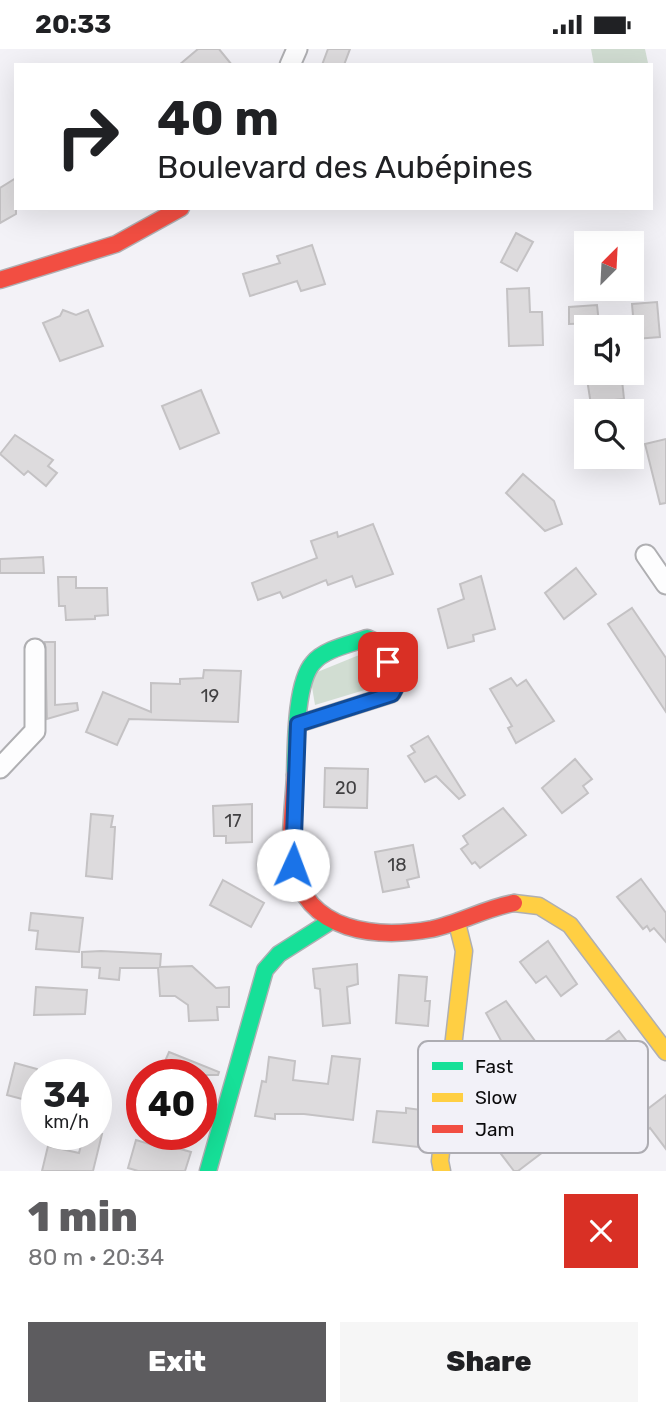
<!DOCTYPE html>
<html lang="en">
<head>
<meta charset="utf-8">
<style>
	:root { --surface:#fff; --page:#f6f6f6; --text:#202124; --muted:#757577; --accent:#5d5c5f }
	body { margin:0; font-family:Rubik,sans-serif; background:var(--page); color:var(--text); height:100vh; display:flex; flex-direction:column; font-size:26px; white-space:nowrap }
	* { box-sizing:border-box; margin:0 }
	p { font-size:23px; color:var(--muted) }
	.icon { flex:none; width:38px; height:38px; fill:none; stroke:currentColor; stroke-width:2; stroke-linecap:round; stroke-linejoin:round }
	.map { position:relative; height:1122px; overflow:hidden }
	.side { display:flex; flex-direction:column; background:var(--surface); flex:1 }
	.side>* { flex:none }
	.banner { position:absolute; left:14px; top:14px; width:639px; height:147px; border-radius:0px; box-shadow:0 7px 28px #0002; background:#fff; color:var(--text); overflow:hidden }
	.needle { width:46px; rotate:24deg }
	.buttons { position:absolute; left:574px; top:182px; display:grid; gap:14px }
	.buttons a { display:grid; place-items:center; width:70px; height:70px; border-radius:0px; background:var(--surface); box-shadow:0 7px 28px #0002; font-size:35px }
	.speed { position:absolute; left:21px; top:1010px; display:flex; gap:14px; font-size:35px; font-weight:700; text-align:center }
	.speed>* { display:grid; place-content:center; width:91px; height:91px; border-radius:50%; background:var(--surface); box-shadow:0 7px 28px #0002; line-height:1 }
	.speed small { font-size:18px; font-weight:400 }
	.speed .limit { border:10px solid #d22; background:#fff; color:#111 }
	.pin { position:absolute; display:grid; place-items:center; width:60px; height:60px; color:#fff; margin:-30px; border-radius:14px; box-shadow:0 4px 10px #0006 }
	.me { position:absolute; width:77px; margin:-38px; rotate:2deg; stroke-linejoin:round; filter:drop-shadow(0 0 5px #0008) }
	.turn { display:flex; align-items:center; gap:24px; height:147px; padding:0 28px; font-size:32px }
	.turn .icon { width:91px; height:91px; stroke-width:2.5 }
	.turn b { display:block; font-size:49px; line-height:60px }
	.round { display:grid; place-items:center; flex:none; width:74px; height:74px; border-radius:0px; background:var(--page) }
	.head { display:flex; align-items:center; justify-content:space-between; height:119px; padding:0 28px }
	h1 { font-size:42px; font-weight:800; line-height:52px; color:var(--accent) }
	.action { display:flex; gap:14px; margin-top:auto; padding:14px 28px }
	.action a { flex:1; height:80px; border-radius:0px; background:var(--accent); color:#fff; font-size:28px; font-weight:800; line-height:80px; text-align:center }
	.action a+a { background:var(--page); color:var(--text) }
	.status { display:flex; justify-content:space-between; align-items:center; height:49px; padding:0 35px; background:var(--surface); direction:ltr }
	.status svg { height:19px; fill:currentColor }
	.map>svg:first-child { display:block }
	.green { fill:#d1ddd2 }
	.building { fill:#dddbdd; stroke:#c4c2c4; stroke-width:2 }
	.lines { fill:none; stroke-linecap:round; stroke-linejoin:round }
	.street-casing { stroke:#afafb2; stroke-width:23 }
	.fast-casing { stroke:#afafb2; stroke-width:19 }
	.slow-casing { stroke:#afafb2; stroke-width:19 }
	.jam-casing { stroke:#afafb2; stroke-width:19 }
	.street { stroke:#fdfdfe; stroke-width:19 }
	.fast { stroke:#16e098; stroke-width:16 }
	.slow { stroke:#ffcf43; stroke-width:16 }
	.jam { stroke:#f24e42; stroke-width:16 }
	.route-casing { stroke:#114b97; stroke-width:18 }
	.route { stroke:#1a73e8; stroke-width:12 }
	.labels { text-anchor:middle; stroke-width:5; stroke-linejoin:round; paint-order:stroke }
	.number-label { font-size:18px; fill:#414042 }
	.key { fill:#f2f1f8; stroke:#adacb2; stroke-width:2 }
	.key-label { font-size:19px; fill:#0c0b0d }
</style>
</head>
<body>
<div class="status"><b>20:33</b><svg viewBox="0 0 49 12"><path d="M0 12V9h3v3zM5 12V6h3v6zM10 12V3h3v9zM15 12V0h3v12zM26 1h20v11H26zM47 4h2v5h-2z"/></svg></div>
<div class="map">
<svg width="666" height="1122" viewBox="0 0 666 1122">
	<rect width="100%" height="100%" fill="#f3f2f7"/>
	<g class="green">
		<path d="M591,0h54l3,14 -54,2z"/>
		<path d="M369,602l14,28 -2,6 -66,20 -5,-30z"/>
	</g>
	<g class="building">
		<path d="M198,0h21l13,16h-53z"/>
		<path d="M328,0h22l-6,16h-22z"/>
		<path d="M16,129v36l-16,9v-35z"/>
		<path d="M516,184l17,9 -16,29 -16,-9z"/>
		<path d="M312,196l13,39 -24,7 -4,-10 -47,15 -7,-22 37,-11 -3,-7z"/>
		<path d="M529,239l1,24h12l1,33 -34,1 -2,-57z"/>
		<path d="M657,253l3,35 -25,2 -3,-35z"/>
		<path d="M597,256l2,18 -30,1v-17z"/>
		<path d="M63,261l13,5 12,-5 15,36 -43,15 -17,-38 17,-7z"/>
		<path d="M586,324h17v4l9,-1 1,4h9l2,19 -9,1 1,11h-24z"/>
		<path d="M201,341l18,43 -39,16 -18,-43z"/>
		<path d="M15,386l38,25 -5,6 9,7 -11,13 -18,-15 -4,4 -24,-21z"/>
		<path d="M666,390v64l-6,1 -15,-60z"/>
		<path d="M523,425l31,27 8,23 -17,7 -39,-38z"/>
		<path d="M373,475l20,50 -37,13 -4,-11 -24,9 -2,-5 -43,18 -3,-6 -22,8 -6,-17 65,-25 -6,-17 26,-9 1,5z"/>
		<path d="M43,508l1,16h-44v-14z"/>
		<path d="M576,519l20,26 -32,25 -19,-26z"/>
		<path d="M481,527l14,53 -22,6 1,6 -26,7 -10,-39 26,-10 -4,-15z"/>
		<path d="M58,528h18v11h31l1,27 -13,1v3l-29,1 -1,-14h-6z"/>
		<path d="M632,559l34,50v54l-58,-88z"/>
		<path d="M45,593h10v63l22,-2 1,7 -31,9z"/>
		<path d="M204,621l37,1 -3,51 -109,-3 -12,26 -31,-13 17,-40 48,20v-29l29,1v-5l23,-1z"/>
		<path d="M511,629l6,8 9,-6 28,41 -38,22 -8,-15 4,-2 -22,-37z"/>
		<path d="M428,687l37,59 -6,4 -23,-23 -11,6 -17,-26 7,-4 -4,-6z"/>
		<path d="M575,710l17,20 -9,7 5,7 -26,20 -20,-25z"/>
		<path d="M325,719l43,1 -1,39 -43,-1z"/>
		<path d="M252,755v38l-26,1v-7h-12l-1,-30z"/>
		<path d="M503,759l23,27 -46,33 -5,-6 -3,2 -11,-15 7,-5 -5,-8z"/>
		<path d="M91,765l22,2 -2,11h4l-3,52 -26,-3z"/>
		<path d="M413,796l6,32 -12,3 2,7 -26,5 -8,-40z"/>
		<path d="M641,830l25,34v29l-12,-14 -4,3 -3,-5 -4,3 -26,-32z"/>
		<path d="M223,831l41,23 -13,24 -41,-22z"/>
		<path d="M31,864l52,5 -4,34 -43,-3 2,-18 -9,-1z"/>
		<path d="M548,892l29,43 -16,12 -15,-20 -10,7 -16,-21z"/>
		<path d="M101,902l60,3 -1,13 32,-1 24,22 13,-1v20h-12l1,13 -29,1 -1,-16 -13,-9h-15l-2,-28h-38l-1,12 -20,-2 1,-10 -18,-1v-15z"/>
		<path d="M357,915l1,20 -11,3 3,36 -27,3 -3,-37 -5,-1 -2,-19z"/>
		<path d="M399,926l28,2 -2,24h5l-2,25 -32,-3z"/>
		<path d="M36,938l51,3 -2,24 -51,1z"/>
		<path d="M506,952l37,51 -27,16 -30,-55z"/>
		<path d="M619,982l25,33 -26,19 -24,-34z"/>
		<path d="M169,1003l50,20 -1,3h-59z"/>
		<path d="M332,1007l28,3 -7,61 -49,-6h-29v5l-20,-3 7,-35 4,1 3,-25 26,4 -2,19 35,4z"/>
		<path d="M15,1014l22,6v34l-30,-8z"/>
		<path d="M666,1046v54l-16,-21 -8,6 -10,-13z"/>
		<path d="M514,1055l29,48 -25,19h-4l-32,-42z"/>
		<path d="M406,1059l16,2 -4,37 -45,-5 4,-31 29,2z"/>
		<path d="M84,1085h18l-9,37h-51l6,-25 31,7z"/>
		<path d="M156,1085l24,7 -3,7 14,4 -6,19h-47l-10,-3 8,-28 17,5z"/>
	</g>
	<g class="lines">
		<g class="street-casing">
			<g id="street">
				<path d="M290,16l7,-16"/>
				<path d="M646,506l20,29"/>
				<path d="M0,719l35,-37v-82"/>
			</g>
		</g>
		<g class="fast-casing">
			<g id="fast">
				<path d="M295,726c1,-27 0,-92 18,-112 11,-14 38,-19 54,-25l11,5 21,38 -7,13 -94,30"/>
				<path d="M208,1122l57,-201 14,-16 52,-33"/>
			</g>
		</g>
		<g class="slow-casing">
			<g id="slow">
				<path d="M514,854l25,3 31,19 96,127"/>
				<path d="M442,1122l-2,-10 24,-210 -7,-28"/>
			</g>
		</g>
		<g class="jam-casing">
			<g id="jam">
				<path d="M0,231l116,-36 65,-36"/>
				<path d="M295,726c-1,26 -7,66 -2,91 14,67 84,73 139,63 28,-6 54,-21 82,-26"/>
			</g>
		</g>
		<use href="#street" class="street"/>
		<use href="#fast" class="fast"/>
		<use href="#slow" class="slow"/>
		<use href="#jam" class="jam"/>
	</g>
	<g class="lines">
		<g class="route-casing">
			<path id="route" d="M293,816l5,-141 94,-30 7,-13 -11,-19"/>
		</g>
		<use href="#route" class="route"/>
	</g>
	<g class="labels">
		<g class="number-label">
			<text x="210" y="653">19</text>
			<text x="346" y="745">20</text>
			<text x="233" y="778">17</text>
			<text x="397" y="822">18</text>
		</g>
	</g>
	<rect x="418" y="992" width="230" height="112" rx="10" class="key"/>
	<rect x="432" y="1013" width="31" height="8" fill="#16e098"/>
	<rect x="432" y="1044" width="31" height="9" fill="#ffcf43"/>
	<rect x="432" y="1076" width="31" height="8" fill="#f24e42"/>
	<g class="key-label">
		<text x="475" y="1024">Fast</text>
		<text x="475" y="1055">Slow</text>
		<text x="475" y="1087">Jam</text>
	</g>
</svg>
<div class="buttons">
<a><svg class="needle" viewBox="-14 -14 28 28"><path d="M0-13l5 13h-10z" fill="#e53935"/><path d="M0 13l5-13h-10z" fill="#757577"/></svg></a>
<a><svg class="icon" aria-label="sound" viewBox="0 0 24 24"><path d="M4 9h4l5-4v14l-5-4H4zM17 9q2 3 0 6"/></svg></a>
<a><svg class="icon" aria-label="search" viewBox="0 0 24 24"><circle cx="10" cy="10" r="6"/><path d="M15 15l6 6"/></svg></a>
</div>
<div class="speed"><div>34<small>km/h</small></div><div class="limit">40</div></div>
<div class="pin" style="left:388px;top:613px;background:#d93025"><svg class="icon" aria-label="arrive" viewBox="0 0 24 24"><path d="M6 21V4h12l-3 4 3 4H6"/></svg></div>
<svg class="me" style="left:293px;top:816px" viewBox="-20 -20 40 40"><circle r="19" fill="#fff"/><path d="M0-13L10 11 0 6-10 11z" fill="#1a73e8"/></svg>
<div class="banner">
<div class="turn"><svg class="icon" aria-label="right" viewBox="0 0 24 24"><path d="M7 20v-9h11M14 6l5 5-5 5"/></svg><div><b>40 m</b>Boulevard des Aubépines</div></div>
</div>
</div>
<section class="side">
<div class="head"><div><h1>1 min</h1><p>80 m · 20:34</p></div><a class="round" style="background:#d93025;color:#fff"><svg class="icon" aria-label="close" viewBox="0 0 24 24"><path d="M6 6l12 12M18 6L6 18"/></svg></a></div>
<div class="action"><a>Exit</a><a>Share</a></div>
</section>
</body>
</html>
